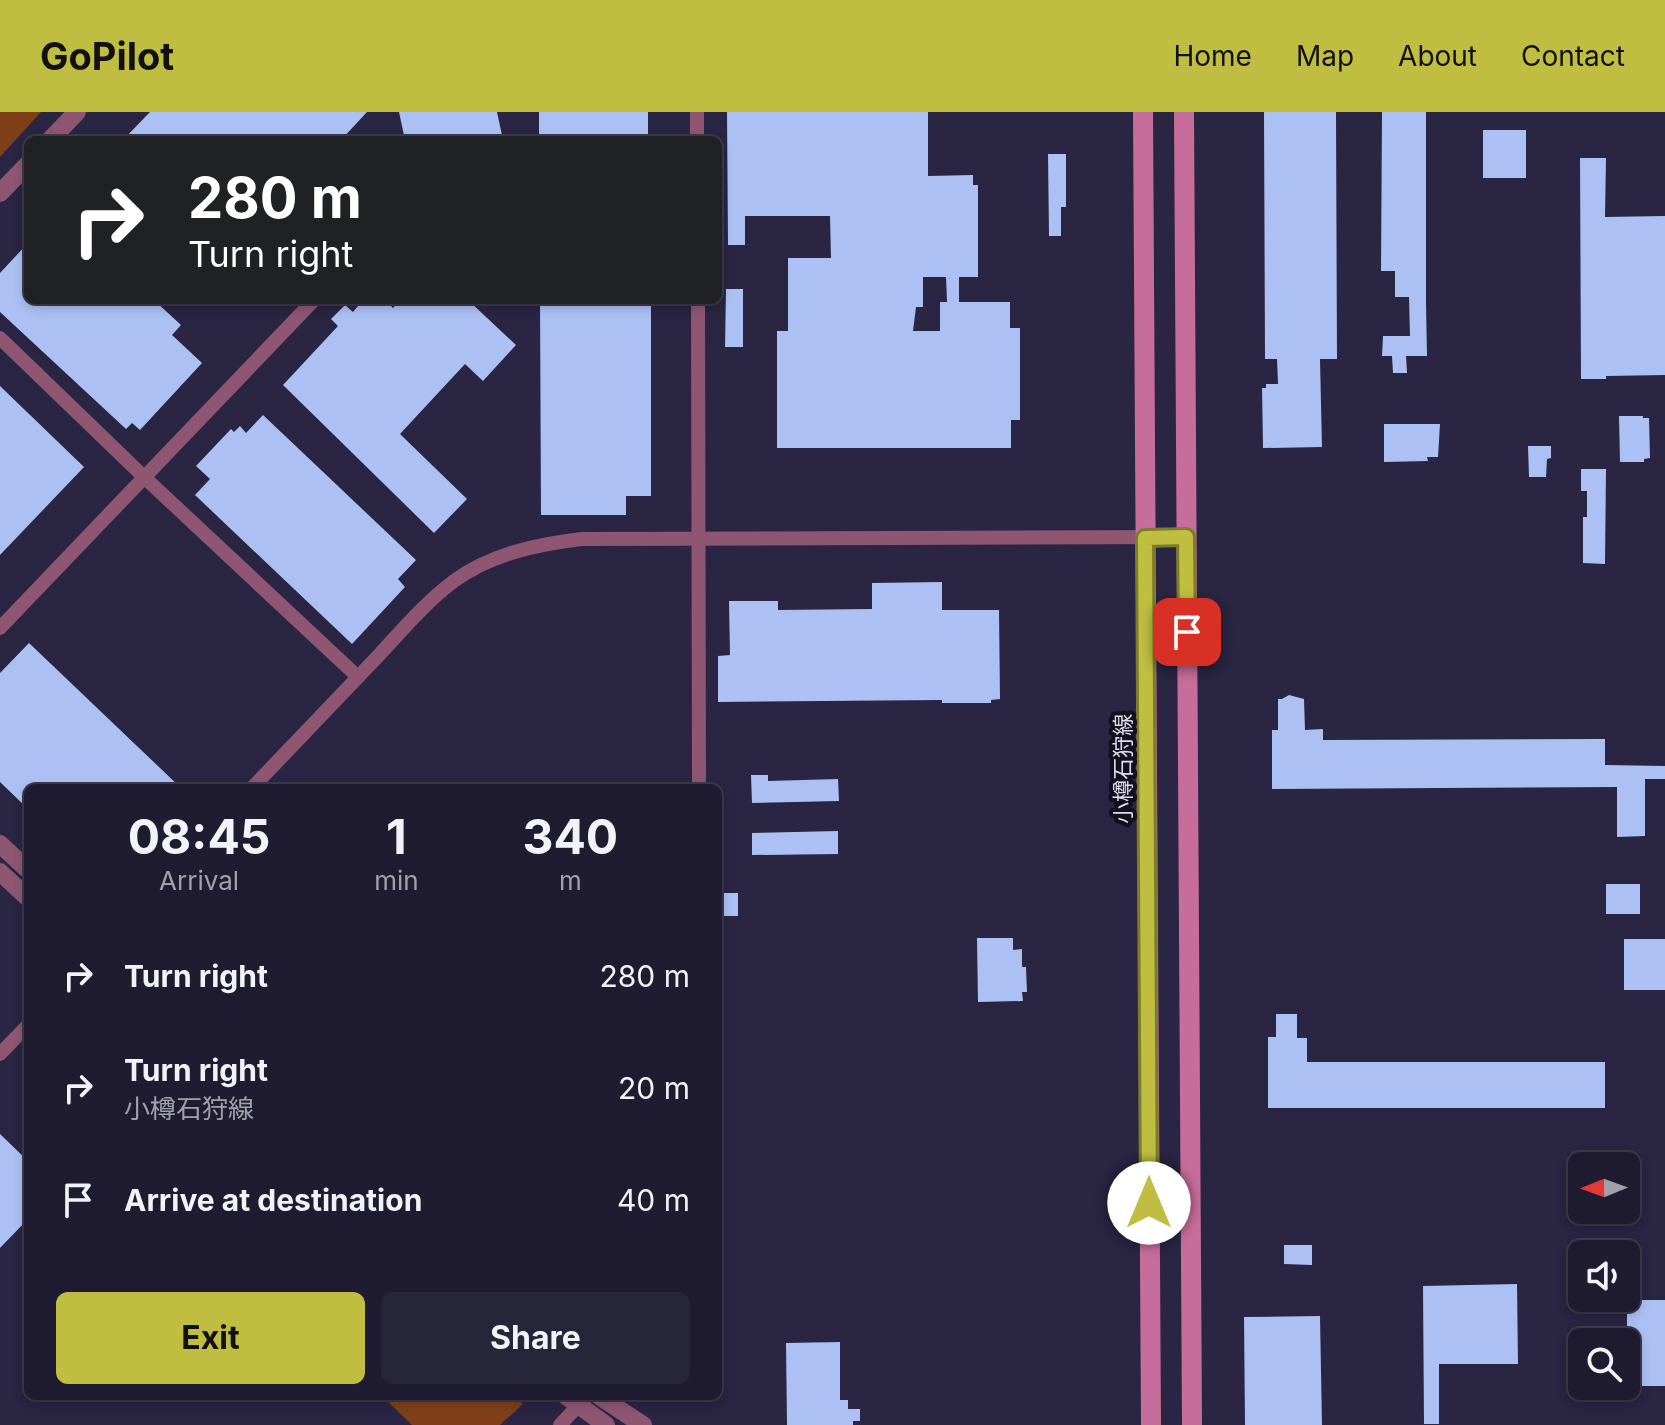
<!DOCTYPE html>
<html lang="en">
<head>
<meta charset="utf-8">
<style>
	:root { --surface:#1f1c32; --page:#27253a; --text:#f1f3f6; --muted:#a1a1ac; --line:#3c3a4d; --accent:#bfbe41 }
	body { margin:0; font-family:Inter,"Noto Sans JP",sans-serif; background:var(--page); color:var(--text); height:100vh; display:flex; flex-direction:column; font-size:30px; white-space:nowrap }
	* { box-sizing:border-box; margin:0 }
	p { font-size:26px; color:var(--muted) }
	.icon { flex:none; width:44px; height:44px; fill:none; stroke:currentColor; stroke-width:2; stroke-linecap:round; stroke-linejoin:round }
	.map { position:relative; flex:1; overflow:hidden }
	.panel { position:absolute; left:24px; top:672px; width:698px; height:616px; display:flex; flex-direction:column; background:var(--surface); border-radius:12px; box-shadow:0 4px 12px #0003,0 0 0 2px var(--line) }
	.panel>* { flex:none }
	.banner { position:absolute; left:24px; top:24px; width:698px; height:168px; border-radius:12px; box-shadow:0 4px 12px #0003,0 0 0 2px var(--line); background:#202124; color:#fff; overflow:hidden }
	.needle { width:52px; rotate:269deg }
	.tools { position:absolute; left:1568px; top:1040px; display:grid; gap:16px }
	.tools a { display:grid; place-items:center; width:72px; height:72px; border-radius:12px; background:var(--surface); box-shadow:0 4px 12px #0003,0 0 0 2px var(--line); font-size:40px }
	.pin { position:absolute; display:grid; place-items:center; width:68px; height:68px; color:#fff; margin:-34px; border-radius:16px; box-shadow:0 4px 12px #0006 }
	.me { position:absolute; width:88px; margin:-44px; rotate:0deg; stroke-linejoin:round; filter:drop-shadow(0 0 6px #0008) }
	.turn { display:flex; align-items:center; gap:28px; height:168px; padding:0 32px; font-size:36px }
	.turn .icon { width:104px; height:104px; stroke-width:2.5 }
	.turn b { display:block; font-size:56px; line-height:68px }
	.eta { display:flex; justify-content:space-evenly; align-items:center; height:136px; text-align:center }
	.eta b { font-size:48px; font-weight:700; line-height:56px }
	.action { display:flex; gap:16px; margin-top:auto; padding:16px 32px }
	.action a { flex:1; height:92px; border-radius:12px; background:var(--accent); color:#111; font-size:32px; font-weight:700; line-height:92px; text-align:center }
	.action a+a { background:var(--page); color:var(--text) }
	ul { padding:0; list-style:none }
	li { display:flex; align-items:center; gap:24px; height:112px; padding:0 32px }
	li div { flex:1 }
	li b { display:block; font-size:30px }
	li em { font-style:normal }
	header { display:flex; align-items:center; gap:48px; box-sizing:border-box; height:112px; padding:0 40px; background:var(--accent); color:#111 }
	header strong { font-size:38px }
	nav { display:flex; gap:44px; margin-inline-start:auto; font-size:28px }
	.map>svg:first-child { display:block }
	.forest { fill:#7f4019 }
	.building { fill:#adc0f3; fill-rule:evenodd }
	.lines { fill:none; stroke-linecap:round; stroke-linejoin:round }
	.minor { stroke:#8e5672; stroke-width:14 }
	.tertiary { stroke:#8e5672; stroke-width:18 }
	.secondary { stroke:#c76d9b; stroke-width:20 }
	.route-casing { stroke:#7c7c2a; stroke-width:20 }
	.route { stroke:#bfbe41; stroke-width:14 }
	.labels { text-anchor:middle; stroke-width:8; stroke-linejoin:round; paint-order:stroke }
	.street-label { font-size:22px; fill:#dddcef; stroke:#12101d }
</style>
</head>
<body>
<header>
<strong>GoPilot</strong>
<nav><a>Home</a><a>Map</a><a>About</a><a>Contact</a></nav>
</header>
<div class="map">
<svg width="1665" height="1313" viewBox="0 0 1665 1313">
	<rect width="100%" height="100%" fill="#292542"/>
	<g class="forest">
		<path d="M0,0h41l-41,45z"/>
		<path d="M382,1284h132l9,8 -23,21h-88z"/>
	</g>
	<g class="building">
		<path d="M150,0h217l-26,28h-218z"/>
		<path d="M399,0h98l6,28h-98z"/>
		<rect x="539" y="0" width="109" height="28"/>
		<path d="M727,0h201v64l45,-1v10h5v92h-19v25h51v26h10v92h-9v28h-234v-117h11v-73h43l-1,-42h-85v29h-17zM923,165h23l1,25h-7v29h-27l3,-24h7z"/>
		<path d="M1264,0h72l1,247h-17l2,88 -59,1 -1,-60h4v-4h12l-1,-25h-12z"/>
		<path d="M1382,0h44v192l1,52h-21l1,17h-14l-1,-17h-10l1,-20h27l-1,-39h-14v-26h-14z"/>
		<rect x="1483" y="18" width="43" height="48"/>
		<path d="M1048,42h18v53h-5v29h-12z"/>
		<path d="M1580,46h26l-1,59 60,-1v159l-59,1v3h-25z"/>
		<path d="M28,131v57h126l27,25 -9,10 30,28 -62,67 -8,-7 -6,6 -126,-117v-39z"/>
		<path d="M726,177h17v58h-18z"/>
		<path d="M363,188h22l8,8 7,-8h68l48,45 -33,36 -18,-17 -65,70 67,65 -33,34 -151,-148 55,-59 -7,-7 14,-14 8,7z"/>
		<path d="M540,188h111v196h-25v19h-85z"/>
		<path d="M0,274l84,81 -84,88z"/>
		<path d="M263,303l153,145 -18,19 7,8 -53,57 -157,-149 15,-16 -14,-13 35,-37 3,3 6,-6 6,7z"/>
		<path d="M1619,304h24v2h6l1,40 -6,1v3h-24z"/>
		<path d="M1384,312h56l-2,33h-11l1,4 -44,1z"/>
		<path d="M1528,334h23v12l-4,1 -1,18h-17z"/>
		<path d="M1581,357h25l-1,95 -22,-1v-46h4v-26h-6z"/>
		<path d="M942,470v28h57l1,89 -9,1v3h-49v-3l-224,2v-46l12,-1 -1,-54h49v9l94,-1v-26z"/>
		<path d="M29,531l152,145h-153v21l-28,-27v-109z"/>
		<path d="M1289,583l15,4 1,31 18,-1v11l282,-1v26l60,1v13h-20v57l-28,1v-50l-345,2v-59h6v-31h4z"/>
		<path d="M751,663h17v6l70,-2 1,22 -87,2z"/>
		<path d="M838,719v23l-86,1v-22z"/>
		<rect x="1606" y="772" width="34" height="30"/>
		<path d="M721,781h17v23h-16z"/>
		<path d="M977,826h36v12l9,-1v18h4l1,25h-5l1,9 -45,1z"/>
		<rect x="1624" y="827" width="41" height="51"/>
		<path d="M1276,902h21v24h10v24h298v46h-337v-71h8z"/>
		<path d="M0,1022l28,27v58l-28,29z"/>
		<path d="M1284,1133h28v20l-28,-1z"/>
		<path d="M1517,1172l1,80h-79v60h-15l-1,-138z"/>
		<rect x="1627" y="1188" width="38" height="86"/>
		<path d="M1320,1204l2,109h-77l-1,-108z"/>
		<path d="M840,1230v58h8v9h12v12h-7v4h-66l-1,-82z"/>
	</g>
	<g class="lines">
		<g class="minor">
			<path d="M697,0v28"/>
			<path d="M698,188l1,488"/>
			<path d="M0,226l144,139 214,200"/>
			<path d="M0,516l314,-328"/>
			<path d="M252,676c43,-45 85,-89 128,-134 23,-25 47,-53 74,-73 37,-27 84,-37 128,-42l604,-2"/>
			<path d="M0,942l28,-29"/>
			<path d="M560,1313l27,-29"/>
		</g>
		<g class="tertiary">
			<path d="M50,28l27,-28"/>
			<path d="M0,81l28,-29"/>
			<path d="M0,732l28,26"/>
			<path d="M0,760l28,26"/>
			<path d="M566,1284l40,29"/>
			<path d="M599,1284l44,29"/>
		</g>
		<g class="secondary">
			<path d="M1143,0l8,1313"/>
			<path d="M1184,0l8,1313"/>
		</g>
	</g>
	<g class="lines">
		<g class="route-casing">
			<path id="route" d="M1149,1091l-4,-665 41,-1 1,95"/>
		</g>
		<use href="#route" class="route"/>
	</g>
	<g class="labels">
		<g class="street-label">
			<text transform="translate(1123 657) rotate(-90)" y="8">小樽石狩線</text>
		</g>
	</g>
</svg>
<div class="tools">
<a><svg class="needle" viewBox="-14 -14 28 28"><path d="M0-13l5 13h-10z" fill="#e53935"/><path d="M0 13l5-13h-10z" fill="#a1a1ac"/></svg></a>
<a><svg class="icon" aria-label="sound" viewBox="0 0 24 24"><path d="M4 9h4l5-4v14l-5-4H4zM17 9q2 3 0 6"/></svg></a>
<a><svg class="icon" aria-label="search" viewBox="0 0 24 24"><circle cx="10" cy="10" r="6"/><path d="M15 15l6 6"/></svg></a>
</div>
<div class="pin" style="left:1187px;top:520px;background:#d93025"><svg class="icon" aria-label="arrive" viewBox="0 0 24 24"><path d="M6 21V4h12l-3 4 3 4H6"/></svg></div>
<svg class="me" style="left:1149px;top:1091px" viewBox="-20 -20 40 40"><circle r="19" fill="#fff"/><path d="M0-13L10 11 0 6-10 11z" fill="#bfbe41"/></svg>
<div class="banner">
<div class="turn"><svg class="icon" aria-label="right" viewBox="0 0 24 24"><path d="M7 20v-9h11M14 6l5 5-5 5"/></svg><div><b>280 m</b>Turn right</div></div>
</div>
<section class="panel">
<div class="eta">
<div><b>08:45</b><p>Arrival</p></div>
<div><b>1</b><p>min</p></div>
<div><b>340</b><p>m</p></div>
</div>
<ul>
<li><svg class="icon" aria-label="right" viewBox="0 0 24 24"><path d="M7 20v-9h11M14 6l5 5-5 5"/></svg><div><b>Turn right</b></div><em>280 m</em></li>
<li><svg class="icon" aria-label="right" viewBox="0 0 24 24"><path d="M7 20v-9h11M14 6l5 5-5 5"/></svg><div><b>Turn right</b><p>小樽石狩線</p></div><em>20 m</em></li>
<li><svg class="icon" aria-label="arrive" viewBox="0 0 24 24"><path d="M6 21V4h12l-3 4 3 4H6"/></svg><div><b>Arrive at destination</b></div><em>40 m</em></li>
</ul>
<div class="action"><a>Exit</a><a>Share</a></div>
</section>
</div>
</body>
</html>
